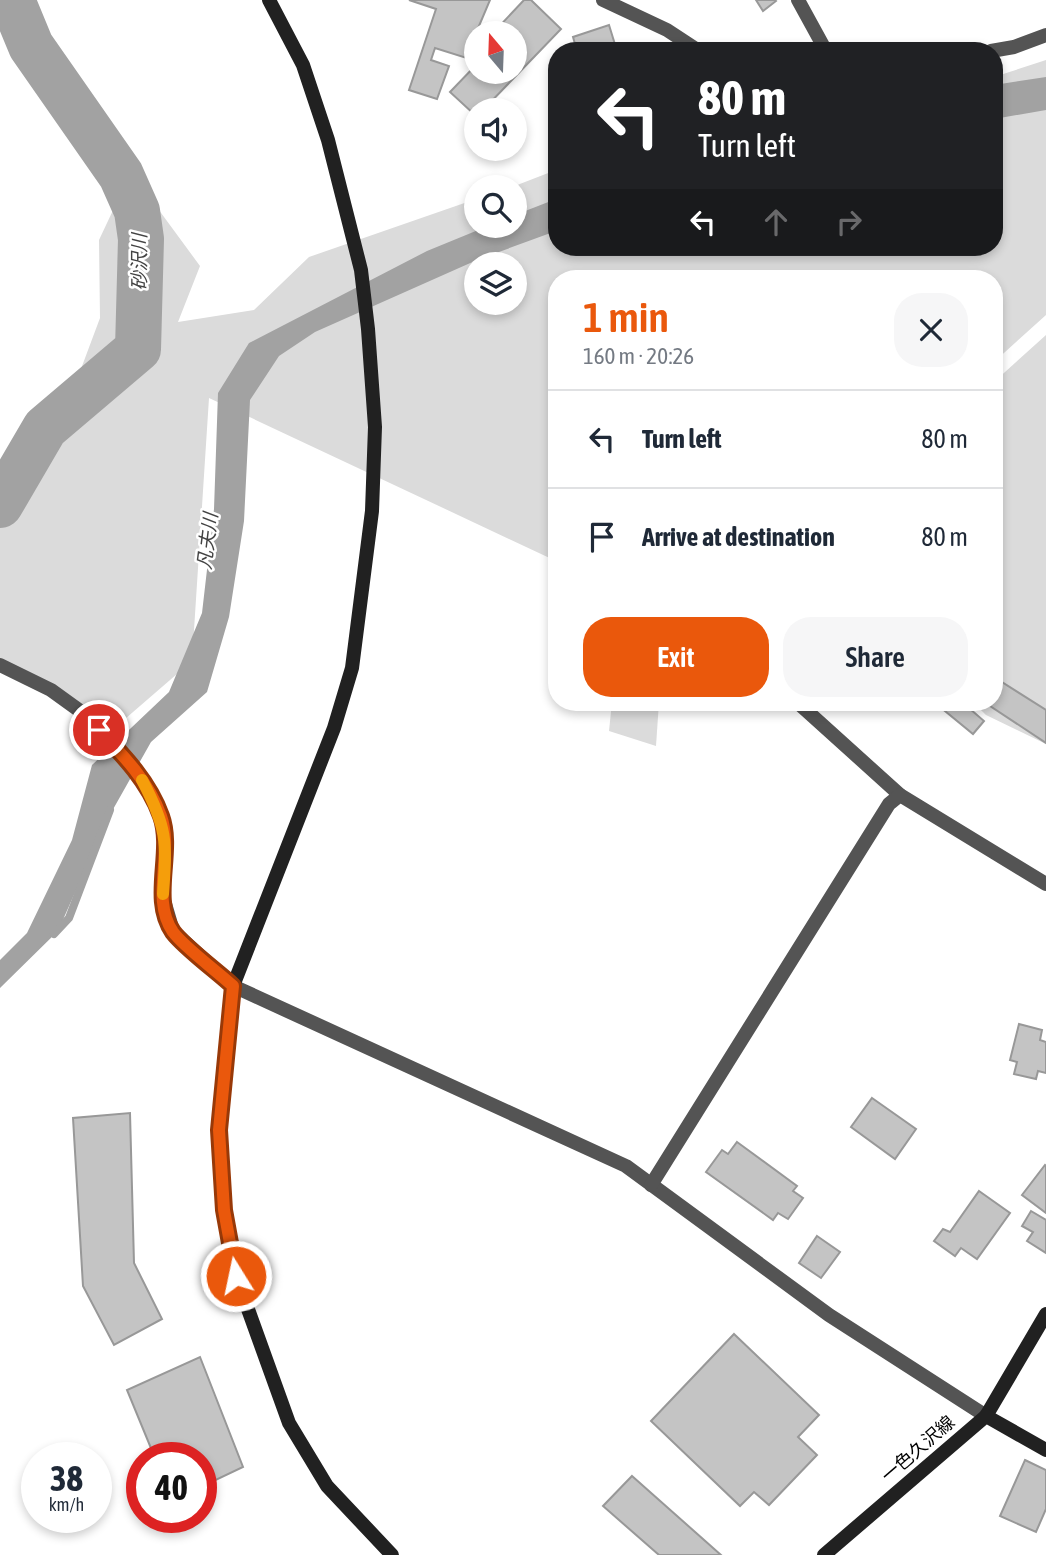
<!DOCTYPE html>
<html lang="en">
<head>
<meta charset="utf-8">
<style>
	:root { --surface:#fff; --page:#f6f6f7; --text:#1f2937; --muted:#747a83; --line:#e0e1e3; --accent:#ea580c }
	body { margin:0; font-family:"Asap Condensed","Noto Sans JP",sans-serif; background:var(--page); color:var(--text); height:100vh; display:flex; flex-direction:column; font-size:26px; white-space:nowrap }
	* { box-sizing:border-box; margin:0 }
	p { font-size:23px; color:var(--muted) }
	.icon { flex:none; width:38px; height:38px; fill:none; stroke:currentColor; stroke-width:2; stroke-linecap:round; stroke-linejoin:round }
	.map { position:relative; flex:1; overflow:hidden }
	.side { position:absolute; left:548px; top:270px; width:455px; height:441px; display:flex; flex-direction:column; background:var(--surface); border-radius:28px; box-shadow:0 4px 10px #0003 }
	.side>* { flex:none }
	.guide { position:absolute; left:548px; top:42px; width:455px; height:214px; border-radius:28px; box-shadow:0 4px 10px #0003; background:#202124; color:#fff; overflow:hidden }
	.needle { width:46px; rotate:341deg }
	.tools { position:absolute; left:464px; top:21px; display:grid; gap:14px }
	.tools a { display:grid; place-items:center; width:63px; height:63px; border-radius:50%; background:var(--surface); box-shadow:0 4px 10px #0003; font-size:35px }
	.speed { position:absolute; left:21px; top:1442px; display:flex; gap:14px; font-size:35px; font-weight:700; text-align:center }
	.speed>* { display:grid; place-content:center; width:91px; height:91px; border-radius:50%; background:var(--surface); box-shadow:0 4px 10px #0003; line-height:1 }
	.speed small { font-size:18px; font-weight:400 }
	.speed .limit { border:10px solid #d22; background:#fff; color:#111 }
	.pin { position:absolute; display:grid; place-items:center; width:60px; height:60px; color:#fff; margin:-30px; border:4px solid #fff; border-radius:50%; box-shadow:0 2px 7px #0007 }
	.me { position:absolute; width:77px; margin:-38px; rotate:350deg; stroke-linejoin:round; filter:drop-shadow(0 0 5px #0008) }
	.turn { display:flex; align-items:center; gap:24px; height:147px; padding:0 35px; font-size:32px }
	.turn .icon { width:91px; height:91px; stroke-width:2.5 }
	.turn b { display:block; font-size:49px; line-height:60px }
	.lanes { display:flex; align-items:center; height:66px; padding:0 35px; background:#0003; justify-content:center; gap:35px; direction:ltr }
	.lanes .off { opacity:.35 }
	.round { display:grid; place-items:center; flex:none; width:74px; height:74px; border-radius:28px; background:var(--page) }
	.head { display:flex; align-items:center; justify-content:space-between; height:119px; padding:0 35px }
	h1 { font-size:42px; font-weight:600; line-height:52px; color:var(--accent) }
	.primary-button { display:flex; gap:14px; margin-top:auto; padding:14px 35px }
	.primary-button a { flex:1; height:80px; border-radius:28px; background:var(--accent); color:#fff; font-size:28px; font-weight:600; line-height:80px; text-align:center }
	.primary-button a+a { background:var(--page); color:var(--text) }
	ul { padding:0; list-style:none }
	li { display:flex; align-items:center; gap:21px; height:98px; padding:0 35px; border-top:2px solid var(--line) }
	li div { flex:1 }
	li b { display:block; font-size:26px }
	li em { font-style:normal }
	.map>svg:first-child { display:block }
	.green { fill:#dbdbdb; fill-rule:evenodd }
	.water { fill:#a2a2a2 }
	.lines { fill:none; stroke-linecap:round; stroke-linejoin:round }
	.stream { stroke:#a2a2a2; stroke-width:8 }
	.river { stroke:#a2a2a2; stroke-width:46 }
	.building { fill:#c4c4c4; stroke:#989898; stroke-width:2 }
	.street { stroke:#545454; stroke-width:14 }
	.secondary { stroke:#212121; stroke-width:14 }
	.route-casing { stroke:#983908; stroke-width:18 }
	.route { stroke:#ea580c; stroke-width:12 }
	.slow { stroke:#f59e0b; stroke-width:12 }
	.labels { text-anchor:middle; stroke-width:5; stroke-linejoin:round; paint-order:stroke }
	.street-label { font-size:18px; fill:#000; stroke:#fff }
	.water-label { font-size:19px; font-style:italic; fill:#434343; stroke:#fff }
</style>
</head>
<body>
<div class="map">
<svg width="1046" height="1555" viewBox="0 0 1046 1555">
	<rect width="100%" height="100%" fill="#fff"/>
	<g class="green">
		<path d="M1046,60v255l-52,47v-84h-438v283l-347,-163 -17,263 -74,64 -118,-63v-153l31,-38 32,-54 37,-99 -1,-78 32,-68 69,94 -22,56 76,-12 55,-53 167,-58v27h38v-39h-2l44,-17v77h438v-170zM476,264h38v39h-38z"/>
		<path d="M1046,335v409l-60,-29 -13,-13h21v-320z"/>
		<path d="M612,702h47l-3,44 -47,-15z"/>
	</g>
	<g class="water">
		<path d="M1046,77v33l-52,9v-34z"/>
		<path d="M556,199v32l-79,29 -162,72 -36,24 -29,44 -6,121 -15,96 -22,75 -56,50 -44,78 -49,111 -58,57v-28l27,-27 45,-93 20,-75 77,-73 33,-79 12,-104 4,-116 31,-50 178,-92 61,-25h26l1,-11z"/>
	</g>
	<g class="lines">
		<path class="stream" d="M54,934l15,-16 41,-108"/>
		<path class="river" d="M0,505l45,-77 93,-79 3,-110 -4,-28 -16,-36 -90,-129 -19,-46"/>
	</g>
	<g class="building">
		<path d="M409,0h81l-14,33v28l-41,-13 -4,12 18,6 -12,33 -28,-9 27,-81z"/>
		<path d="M524,0h7l30,29 -78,81h-7v6l-26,-24 26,-27v7h38v-39h-21z"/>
		<path d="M756,0h19l1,1 -13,10z"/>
		<path d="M609,25l8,26h-40l-4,-14z"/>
		<path d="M994,677l52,33v33l-62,-41h10z"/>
		<path d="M934,702h28l22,19 -11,13z"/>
		<path d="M1019,1024l23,6 -2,10 6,2v31l-8,-2 -2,8 -22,-5 3,-12 -7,-2z"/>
		<path d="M872,1098l44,31 -21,30 -44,-32z"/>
		<path d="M130,1113l4,150 28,56 -48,26 -31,-59 -10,-168z"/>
		<path d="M737,1142l60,44 -4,5 10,7 -15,21 -10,-6 -5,7 -67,-48 16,-22 6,4z"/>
		<path d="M1045,1165l1,1v47l-24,-18z"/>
		<path d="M979,1191l31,22 -33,46 -16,-11 -6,8 -21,-15 9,-12 7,3z"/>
		<path d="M1031,1211l15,9v33l-19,-12 6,-9 -11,-6z"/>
		<path d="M817,1236l23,16 -19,26 -22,-15z"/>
		<path d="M734,1334l85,81 -21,22 19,18 -48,50 -15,-13 -14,14 -89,-85z"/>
		<path d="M200,1357l43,110 -42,20v-29h-46l-28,-68z"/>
		<path d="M1025,1460l21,10v39l-10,23 -36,-16z"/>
		<path d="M632,1476l89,79h-62l-56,-49z"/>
	</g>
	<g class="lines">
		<g class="street">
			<path d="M603,0l64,30 32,21"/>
			<path d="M798,0l28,51"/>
			<path d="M991,51l23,-4 32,-12"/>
			<path d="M0,665l51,25 36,26 52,59 23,42 4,38 -3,42 10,34 60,55 393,180 203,149 157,101"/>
			<path d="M797,702l103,93"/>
			<path d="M651,1185l238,-381 11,-9 146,89"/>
		</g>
		<g class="secondary">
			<path d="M269,0l34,65 25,75 33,130 7,59 7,98 -3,84 -20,157 -18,60 -101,258 -14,145 5,79 12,66 53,147 38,63 65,69"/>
			<path d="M986,1416l60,-102"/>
			<path d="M824,1555l162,-139 60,34"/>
		</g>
	</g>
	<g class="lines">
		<g class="route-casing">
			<path id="route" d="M99,730c24,25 50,52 62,86 13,36 -11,83 12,116 12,16 44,39 60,54l-14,144 5,80 12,66"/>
		</g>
		<use href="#route" class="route"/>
		<path class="slow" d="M142,780c25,47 25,61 21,114"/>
	</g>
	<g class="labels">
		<g class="street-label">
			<text transform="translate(918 1449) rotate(-41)" y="6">一色久沢線</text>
		</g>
		<g class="water-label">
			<text transform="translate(139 262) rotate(-90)" y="7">砂沢川</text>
			<text transform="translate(207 541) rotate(-83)" y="7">凡夫川</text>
		</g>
	</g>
</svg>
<div class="tools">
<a><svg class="needle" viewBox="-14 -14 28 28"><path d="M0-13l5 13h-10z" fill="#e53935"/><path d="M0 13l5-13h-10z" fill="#747a83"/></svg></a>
<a><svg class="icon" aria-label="sound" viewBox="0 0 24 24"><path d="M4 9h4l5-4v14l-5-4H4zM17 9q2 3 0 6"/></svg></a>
<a><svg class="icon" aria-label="search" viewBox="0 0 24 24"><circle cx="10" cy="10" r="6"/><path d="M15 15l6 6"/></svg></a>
<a><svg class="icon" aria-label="layers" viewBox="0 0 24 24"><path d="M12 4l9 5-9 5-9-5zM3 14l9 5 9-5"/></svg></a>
</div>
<div class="speed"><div>38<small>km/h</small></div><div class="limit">40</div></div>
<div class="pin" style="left:99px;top:730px;background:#d93025"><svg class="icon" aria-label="arrive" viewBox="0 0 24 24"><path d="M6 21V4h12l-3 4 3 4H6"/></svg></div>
<svg class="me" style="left:236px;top:1276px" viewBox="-20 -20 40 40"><circle r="17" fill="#ea580c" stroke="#fff" stroke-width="3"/><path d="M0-11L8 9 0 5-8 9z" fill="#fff"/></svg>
<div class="guide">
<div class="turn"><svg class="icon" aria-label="left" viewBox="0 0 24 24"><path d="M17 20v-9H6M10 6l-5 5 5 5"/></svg><div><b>80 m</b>Turn left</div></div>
<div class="lanes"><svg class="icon" aria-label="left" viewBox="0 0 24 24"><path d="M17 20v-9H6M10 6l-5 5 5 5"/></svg><svg class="icon off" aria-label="ahead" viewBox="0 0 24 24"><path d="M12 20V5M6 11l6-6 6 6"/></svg><svg class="icon off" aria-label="right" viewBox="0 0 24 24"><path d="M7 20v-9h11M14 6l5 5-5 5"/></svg></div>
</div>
<section class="side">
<div class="head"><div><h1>1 min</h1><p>160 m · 20:26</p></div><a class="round"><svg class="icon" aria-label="close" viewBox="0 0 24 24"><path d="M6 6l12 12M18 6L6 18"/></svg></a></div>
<ul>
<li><svg class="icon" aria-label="left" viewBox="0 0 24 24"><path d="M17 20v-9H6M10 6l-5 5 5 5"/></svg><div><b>Turn left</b></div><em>80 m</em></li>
<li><svg class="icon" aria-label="arrive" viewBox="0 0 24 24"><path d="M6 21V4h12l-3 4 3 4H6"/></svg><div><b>Arrive at destination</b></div><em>80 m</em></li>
</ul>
<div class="primary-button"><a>Exit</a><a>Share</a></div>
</section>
</div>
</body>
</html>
